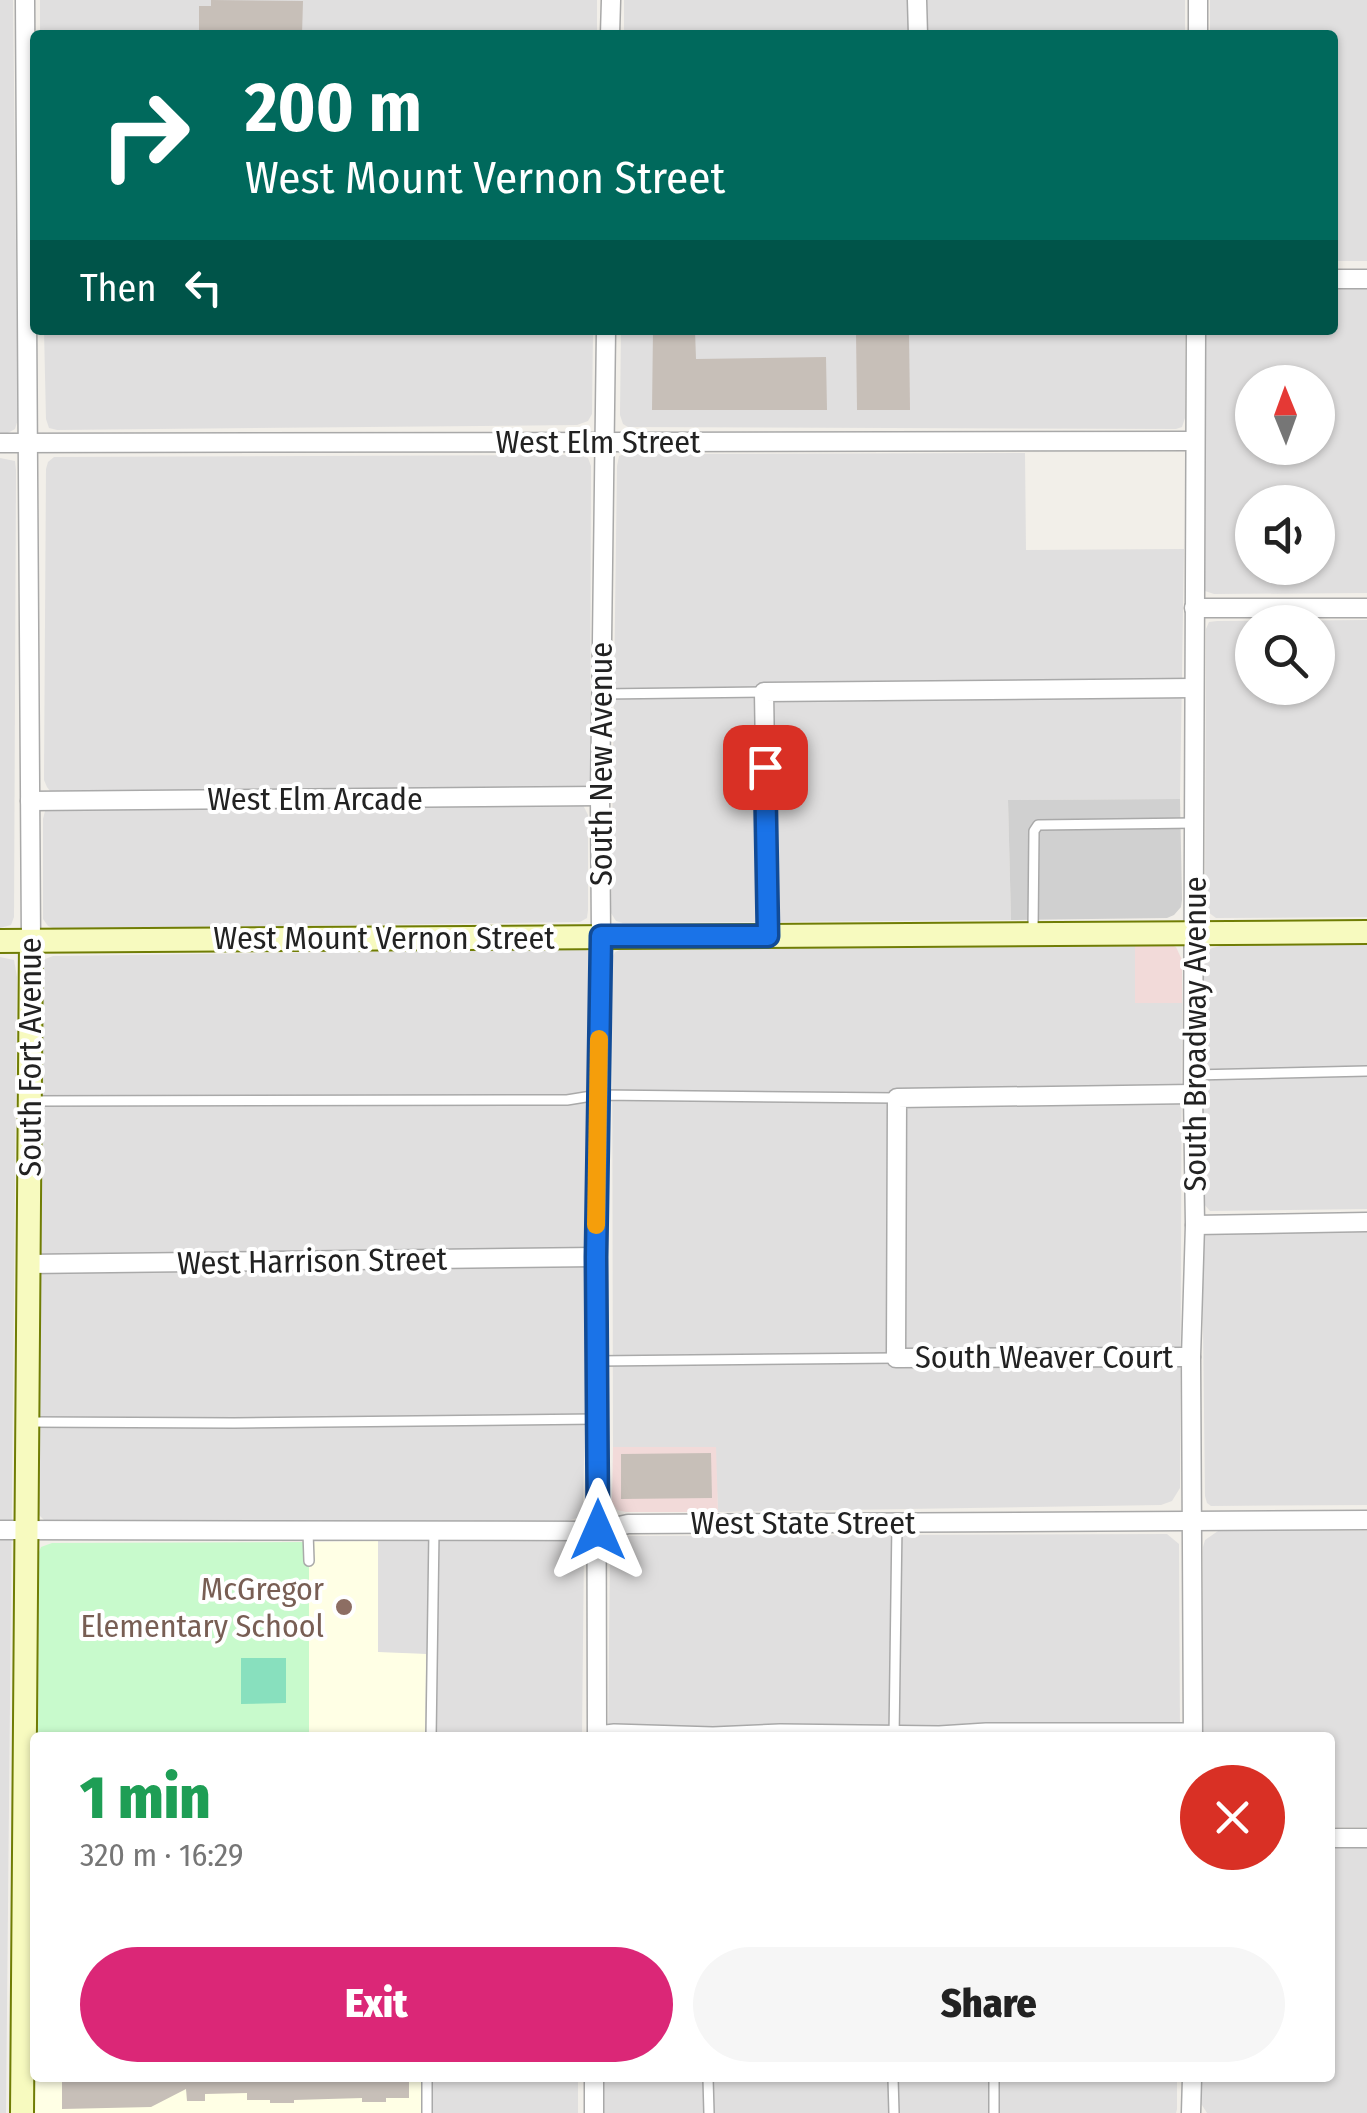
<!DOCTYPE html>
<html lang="en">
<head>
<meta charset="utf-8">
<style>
	:root { --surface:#fff; --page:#f6f6f6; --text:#222; --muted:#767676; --accent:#db2777 }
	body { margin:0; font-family:"Fira Sans Condensed",sans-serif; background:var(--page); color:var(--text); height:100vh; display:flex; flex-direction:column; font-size:38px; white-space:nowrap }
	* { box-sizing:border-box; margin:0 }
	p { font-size:32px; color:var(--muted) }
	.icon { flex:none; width:55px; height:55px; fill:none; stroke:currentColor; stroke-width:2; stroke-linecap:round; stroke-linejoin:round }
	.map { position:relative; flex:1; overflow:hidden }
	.side { position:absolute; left:30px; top:1732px; width:1305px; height:350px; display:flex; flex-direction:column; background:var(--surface); border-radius:10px; box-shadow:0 2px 8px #0004 }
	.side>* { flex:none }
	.guide { position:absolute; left:30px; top:30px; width:1308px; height:305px; border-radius:10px; box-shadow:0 2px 8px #0004; background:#00695c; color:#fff; overflow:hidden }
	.needle { width:65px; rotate:359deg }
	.tools { position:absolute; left:1235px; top:365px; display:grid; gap:20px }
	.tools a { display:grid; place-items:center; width:100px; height:100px; border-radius:50%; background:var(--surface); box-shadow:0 2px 8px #0004; font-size:50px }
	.pin { position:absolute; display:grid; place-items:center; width:85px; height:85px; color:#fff; margin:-42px; border-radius:20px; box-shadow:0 5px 15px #0006 }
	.me { position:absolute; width:110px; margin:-55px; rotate:0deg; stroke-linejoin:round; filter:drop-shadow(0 0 8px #0008) }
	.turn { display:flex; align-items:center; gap:35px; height:210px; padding:0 50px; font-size:45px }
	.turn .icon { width:130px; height:130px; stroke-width:2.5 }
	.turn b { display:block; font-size:70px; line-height:85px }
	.then { display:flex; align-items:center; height:95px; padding:0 50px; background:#0003; gap:20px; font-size:38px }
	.round { display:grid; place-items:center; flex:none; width:105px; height:105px; border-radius:52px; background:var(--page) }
	.head { display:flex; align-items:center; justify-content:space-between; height:170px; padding:0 50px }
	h1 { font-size:60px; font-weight:800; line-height:75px; color:#1e9e55 }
	.action { display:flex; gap:20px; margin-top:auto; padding:20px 50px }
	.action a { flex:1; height:115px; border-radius:60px; background:var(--accent); color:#fff; font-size:40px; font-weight:800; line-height:115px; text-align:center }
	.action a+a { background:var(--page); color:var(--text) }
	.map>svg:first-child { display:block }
	.residential { fill:#e0dfdf; fill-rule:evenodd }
	.commercial { fill:#f2dad9 }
	.education { fill:#ffffe5 }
	.religious { fill:#d0d0d0 }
	.park { fill:#c8facc }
	.pitch { fill:#88e0be }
	.building { fill:#c7bfb8 }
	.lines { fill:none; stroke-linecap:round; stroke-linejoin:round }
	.lane-casing { stroke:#a9a9a9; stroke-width:12 }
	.street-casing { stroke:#a9a9a9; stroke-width:21 }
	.secondary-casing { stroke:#707d05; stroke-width:26 }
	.lane { stroke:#fff; stroke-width:9 }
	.street { stroke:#fff; stroke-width:18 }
	.secondary { stroke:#f7fabf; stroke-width:22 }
	.route-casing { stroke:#114b97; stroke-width:25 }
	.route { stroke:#1a73e8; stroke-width:18 }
	.slow { stroke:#f59e0b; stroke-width:18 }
	.education-dot { fill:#8d6e63; stroke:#fff; stroke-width:4 }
	.labels { text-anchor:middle; stroke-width:8; stroke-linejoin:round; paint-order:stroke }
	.street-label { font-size:32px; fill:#222; stroke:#fff }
	.education-label { font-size:32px; fill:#785e54; stroke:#fff; text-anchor:end }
</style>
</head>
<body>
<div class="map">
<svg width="1367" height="2113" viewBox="0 0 1367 2113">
	<rect width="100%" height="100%" fill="#f2efe9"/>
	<g class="residential">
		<path d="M0,0h13l5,419 -3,10 -9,5h-6z"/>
		<rect x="40" y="0" width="557" height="35"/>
		<rect x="624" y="0" width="561" height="35"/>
		<path d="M1210,0h157v261h-34l-1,-226h-122z"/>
		<path d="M1333,288h34v305l-153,1 -9,-3 -3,-11 4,-250h126zM1252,382h66v66h-66zM1252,502h66v66h-66z"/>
		<path d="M44,330h549l-1,84 -4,7 -11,4 -520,5 -8,-2 -3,-9z"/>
		<path d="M621,330h564v88l-3,9 -6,2 -548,-2 -5,-3 -3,-9z"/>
		<path d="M1025,453l1,97 158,-1 -4,250 -172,1 3,120 -388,3 -7,-2 -5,-8 6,-447 2,-10 5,-2z"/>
		<path d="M579,455l9,3 3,8 -1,315 -5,8 -535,2 -3,-4 -3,-7 2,-311 2,-7 6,-5z"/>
		<path d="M0,458l15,3 1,9 -2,447 -3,8 -11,3z"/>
		<path d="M1367,620v297l-151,1 -8,-6 -3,-9 1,-274 3,-7 8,-1zM1252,622h66v66h-66z"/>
		<path d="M582,803l6,12v95l-1,8 -7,4 -525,7 -7,-3 -5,-7v-100l2,-8 8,-3z"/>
		<path d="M1367,944v265l-157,2 -6,-7 -2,-243 2,-8 8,-5 13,-3z"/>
		<path d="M1135,945v58h47l-2,485 -8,13 -11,4 -443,7 -3,-65h-102l-1,-489 3,-6 7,-3z"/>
		<path d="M584,949l8,4 2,8 -11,547 -3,9 -16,5h-512l-8,-2 -6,-6 -1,-8 3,-540 5,-7 8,-3z"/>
		<path d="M0,957l14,3 3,17 -11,1136h-6z"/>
		<path d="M1367,1229v276l-156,1 -4,-3 -2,-7 -3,-257 2,-5 4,-3z"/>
		<path d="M1218,1531h149v296h-37v-89l-127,-1v-190l2,-7z"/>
		<path d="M1167,1534l12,10 1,193 -572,1 2,-189 2,-6 9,-7z"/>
		<path d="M576,1538l8,7 -2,192h-157l1,-83 -48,-1v-112z"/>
		<path d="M1330,1846h37v267h-160l-7,-11v-24h130z"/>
		<path d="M422,2078h156v35h-157z"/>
		<path d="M604,2078h573v31l-1,4h-573z"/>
	</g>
	<g class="commercial">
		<path d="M1169,944l7,3 6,13v43h-47v-58z"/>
		<path d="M613,1447h103l2,65h-92l-9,-2 -5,-8z"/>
	</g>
	<g class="education">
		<path d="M378,1541v111l48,2 -1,83h-116v-195z"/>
		<path d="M35,2078h387l-1,35h-386z"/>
	</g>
	<path class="religious" d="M1180,799l2,101 -1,7 -7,8 -7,3 -156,2 -3,-120z"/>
	<path class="park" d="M309,1542v195l-271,1 1,-186 2,-5 11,-4z"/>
	<path class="pitch" d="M241,1658h45v45l-45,1z"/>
	<g class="building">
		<path d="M211,0l92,1 -1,34h-103v-29h12z"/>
		<path d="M653,330h42l1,29 130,-2 1,53h-175z"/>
		<path d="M856,331h53l1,79h-53z"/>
		<path d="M711,1453l1,45 -91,1v-45z"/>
		<path d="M62,2078h347v20h-23v4h-24v-4l-68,2v3h-24v-3h-23v-7l-42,1v7h-18l-1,-12 -35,18 -89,2z"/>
	</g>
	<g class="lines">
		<g class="lane-casing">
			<g id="lane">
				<path d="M602,694l162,-2"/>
				<path d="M1033,931l1,-100 4,-6 156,-2"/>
				<path d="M1193,1075l174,-4"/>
				<path d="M31,1101l536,-1 31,-5 299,3"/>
				<path d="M597,1361l299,-3"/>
				<path d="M30,1422l204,1 363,-4"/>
				<path d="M308,1532l1,29"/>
				<path d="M597,1731l17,-2 99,3 67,-3 159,2 47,-3h207"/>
				<path d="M431,1738l3,-207"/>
				<path d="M894,1738l3,-215"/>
				<path d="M708,2078l1,35"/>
				<path d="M893,2078l1,35"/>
				<path d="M427,2113v-35"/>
				<path d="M994,2113v-35"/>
			</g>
		</g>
		<g class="street-casing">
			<g id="street">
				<path d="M25,0l6,941"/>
				<path d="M917,0l1,35"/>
				<path d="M610,35l1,-35"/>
				<path d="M1198,35v-35"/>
				<path d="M1332,279h35"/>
				<path d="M0,443l1195,-2"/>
				<path d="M1194,608h173"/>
				<path d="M30,801l570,-5"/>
				<path d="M768,936l-4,-244 429,-4"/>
				<path d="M1195,1225l172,-3"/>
				<path d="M28,1264l568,-7"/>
				<path d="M1191,1357l-295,1 1,-260 296,-4"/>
				<path d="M0,1530l598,1 30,-7 739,-4"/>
				<path d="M597,1738l-1,-481 5,-321 -1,-140 6,-466"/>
				<path d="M1193,1738l-2,-381 4,-132 -2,-131 3,-764"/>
				<path d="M1330,1838h37"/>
				<path d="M594,2113v-35"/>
				<path d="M1191,2113l1,-35"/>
			</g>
		</g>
		<g class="secondary-casing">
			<g id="secondary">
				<path d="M0,941l1367,-9"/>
				<path d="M22,2113l9,-1172"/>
			</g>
		</g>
		<use href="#lane" class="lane"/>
		<use href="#street" class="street"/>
		<use href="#secondary" class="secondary"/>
	</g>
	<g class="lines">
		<g class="route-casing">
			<path id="route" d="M598,1530l-2,-273 5,-321h167l-3,-169"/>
		</g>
		<use href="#route" class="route"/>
		<path class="slow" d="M596,1225l3,-186"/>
	</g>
	<circle class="education-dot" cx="344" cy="1607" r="10"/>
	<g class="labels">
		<g class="street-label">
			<text x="598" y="453">West Elm Street</text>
			<text transform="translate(601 764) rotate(-90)" y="11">South New Avenue</text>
			<text x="315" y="810">West Elm Arcade</text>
			<text x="384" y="949">West Mount Vernon Street</text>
			<text transform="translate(1195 1034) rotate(-90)" y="11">South Broadway Avenue</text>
			<text transform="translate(30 1057) rotate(-90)" y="11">South Fort Avenue</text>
			<text transform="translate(312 1261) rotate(-1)" y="11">West Harrison Street</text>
			<text x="1044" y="1368">South Weaver Court</text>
			<text x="803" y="1534">West State Street</text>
		</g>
		<g class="education-label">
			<text x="324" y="1600">McGregor<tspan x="324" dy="37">Elementary School</tspan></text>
		</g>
	</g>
</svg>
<div class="tools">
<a><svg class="needle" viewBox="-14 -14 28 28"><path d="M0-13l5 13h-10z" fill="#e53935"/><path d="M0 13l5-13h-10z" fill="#767676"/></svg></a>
<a><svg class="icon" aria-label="sound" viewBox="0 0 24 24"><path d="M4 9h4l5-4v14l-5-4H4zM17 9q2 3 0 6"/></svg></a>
<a><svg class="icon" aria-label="search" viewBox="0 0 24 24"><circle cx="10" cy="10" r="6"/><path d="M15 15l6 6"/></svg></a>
</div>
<div class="pin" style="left:765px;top:767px;background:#d93025"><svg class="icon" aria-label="arrive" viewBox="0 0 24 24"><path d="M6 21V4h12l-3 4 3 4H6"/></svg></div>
<svg class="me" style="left:598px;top:1530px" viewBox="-20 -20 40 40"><path d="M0-17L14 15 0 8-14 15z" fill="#1a73e8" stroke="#fff" stroke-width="4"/></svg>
<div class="guide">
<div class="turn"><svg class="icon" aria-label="right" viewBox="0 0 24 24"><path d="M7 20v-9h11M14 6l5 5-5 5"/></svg><div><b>200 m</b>West Mount Vernon Street</div></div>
<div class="then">Then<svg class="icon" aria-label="left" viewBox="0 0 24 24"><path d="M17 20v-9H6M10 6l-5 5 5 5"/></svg></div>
</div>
<section class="side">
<div class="head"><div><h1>1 min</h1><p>320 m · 16:29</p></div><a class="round" style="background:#d93025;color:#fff"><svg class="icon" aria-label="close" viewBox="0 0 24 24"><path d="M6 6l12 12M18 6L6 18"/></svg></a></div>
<div class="action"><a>Exit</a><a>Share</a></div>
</section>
</div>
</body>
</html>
